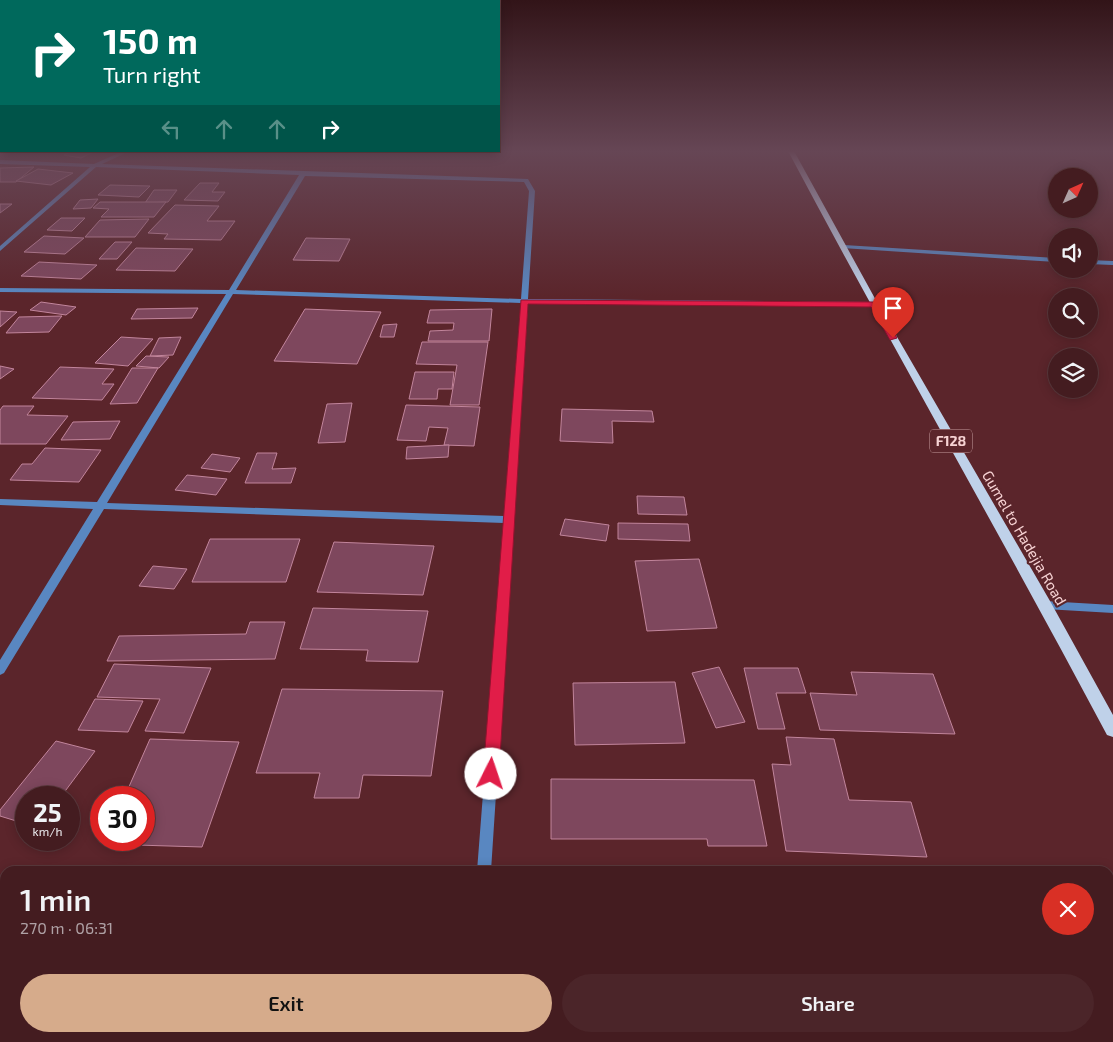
<!DOCTYPE html>
<html lang="en">
<head>
<meta charset="utf-8">
<style>
	:root { --surface:#441c20; --page:#4b2529; --text:#f1f3f6; --muted:#afa1a5; --line:#5c3a3e; --accent:#d6ab8b }
	body { margin:0; font-family:"Exo 2",sans-serif; background:var(--page); color:var(--text); height:100vh; display:flex; flex-direction:column; font-size:19px; white-space:nowrap }
	* { box-sizing:border-box; margin:0 }
	p { font-size:16px; color:var(--muted) }
	.icon { flex:none; width:28px; height:28px; fill:none; stroke:currentColor; stroke-width:2; stroke-linecap:round; stroke-linejoin:round }
	.map { position:relative; flex:1; overflow:hidden }
	.side { position:absolute; left:0px; top:866px; width:1114px; height:176px; display:flex; flex-direction:column; background:var(--surface); border-radius:15px 15px 0 0; box-shadow:0 2px 12px #0003,0 0 0 1px var(--line) }
	.side>* { flex:none }
	.guide { position:absolute; left:0px; top:0px; width:500px; height:152px; box-shadow:0 2px 12px #0003,0 0 0 1px var(--line); background:#00695c; color:#fff; overflow:hidden }
	.needle { width:32px; rotate:45deg }
	.tools { position:absolute; left:1048px; top:168px; display:grid; gap:10px }
	.tools a { display:grid; place-items:center; width:50px; height:50px; border-radius:50%; background:var(--surface); box-shadow:0 2px 12px #0003,0 0 0 1px var(--line); font-size:25px }
	.speed { position:absolute; left:15px; top:786px; display:flex; gap:10px; font-size:25px; font-weight:700; text-align:center }
	.speed>* { display:grid; place-content:center; width:65px; height:65px; border-radius:50%; background:var(--surface); box-shadow:0 2px 12px #0003,0 0 0 1px var(--line); line-height:1 }
	.speed small { font-size:12px; font-weight:400 }
	.speed .limit { border:8px solid #d22; background:#fff; color:#111 }
	.pin { position:absolute; display:grid; place-items:center; width:42px; height:42px; color:#fff; margin:-51px -21px; border-radius:50% 50% 50% 0; rotate:-45deg; box-shadow:0 0 5px #0007 }
	.pin .icon { rotate:45deg }
	.me { position:absolute; width:55px; margin:-28px; rotate:4deg; stroke-linejoin:round; filter:drop-shadow(0 0 4px #0008) }
	.turn { display:flex; align-items:center; gap:18px; height:105px; padding:0 20px; font-size:22px }
	.turn .icon { width:65px; height:65px; stroke-width:2.5 }
	.turn b { display:block; font-size:35px; line-height:42px }
	.lanes { display:flex; align-items:center; height:48px; padding:0 20px; background:#0003; justify-content:center; gap:25px; direction:ltr }
	.lanes .off { opacity:.35 }
	.round { display:grid; place-items:center; flex:none; width:52px; height:52px; border-radius:26px; background:var(--page) }
	.headline { display:flex; align-items:center; justify-content:space-between; height:85px; padding:0 20px }
	h1 { font-size:30px; font-weight:600; line-height:38px }
	.action { display:flex; gap:10px; margin-top:auto; padding:10px 20px }
	.action a { flex:1; height:58px; border-radius:30px; background:var(--accent); color:#111; font-size:20px; font-weight:600; line-height:58px; text-align:center }
	.action a+a { background:var(--page); color:var(--text) }
	.map>svg:first-child { display:block }
	.building { fill:#7e475d; stroke:#c2859c }
	.lines { fill:none; stroke-linecap:round; stroke-linejoin:round }
	.lane { fill:#5987c1; fill-rule:evenodd }
	.street { fill:#5987c1; fill-rule:evenodd }
	.primary { fill:#bfd1e9; fill-rule:evenodd }
	.route { fill:#e11d48; stroke:#92132f }
	.labels { text-anchor:middle; stroke-width:4.5; stroke-linejoin:round; paint-order:stroke }
	.shield { fill:#5b252b; stroke:#c89fa1; stroke-width:1 }
	.shield-label { font-size:14px; font-weight:bold; fill:#f7d3d4 }
	.street-label { font-size:15px; fill:#f7d3d4; stroke:#5b252b }
</style>
</head>
<body>
<div class="map">
<svg width="1113" height="1042" viewBox="0 0 1113 1042">
	<rect width="100%" height="100%" fill="#5b252b"/>
	<g class="building">
		<path d="M72,151h23l-14,7 -17,-3z"/>
		<path d="M34,167l-18,15h-16v-14z"/>
		<path d="M38,169l35,4 -22,12 -35,-4z"/>
		<path d="M200,183h19l-7,9h13l-7,9 -34,-1z"/>
		<path d="M110,185l40,1 -11,11 -41,-2z"/>
		<path d="M154,190h23l-9,12 -23,1z"/>
		<path d="M98,199l-7,9 -18,1 7,-9z"/>
		<path d="M100,202h66l-12,15h-53l8,-8 -16,-1z"/>
		<path d="M0,204h12l-12,9z"/>
		<path d="M175,205l44,1 -12,15h28l-14,19 -57,-1 4,-5 -20,-1z"/>
		<path d="M61,218h24l-13,13 -25,-1z"/>
		<path d="M149,219l-14,18h-50l15,-17z"/>
		<path d="M44,236l40,2 -19,16 -41,-2z"/>
		<path d="M306,238l44,1 -11,22 -46,-1z"/>
		<path d="M115,242h17l-15,17h-18z"/>
		<path d="M136,248l57,1 -18,22 -59,-1z"/>
		<path d="M39,262l58,3 -16,14 -60,-3z"/>
		<path d="M41,302l35,5 -10,8 -36,-5z"/>
		<path d="M198,308l-6,10 -61,1 6,-10z"/>
		<path d="M305,309l76,3 -24,52 -83,-3z"/>
		<path d="M492,309l-3,32h-61l2,-10 23,-1 1,-7h-27l3,-13z"/>
		<path d="M0,311l17,1 -17,15z"/>
		<path d="M62,316l-13,16 -43,1 13,-16z"/>
		<path d="M397,324l-3,13h-14l3,-12z"/>
		<path d="M121,337l32,2 -25,27 -33,-3z"/>
		<path d="M181,337l-8,18 -23,1 9,-18z"/>
		<path d="M422,342h66l-9,63h-29l7,-40 -41,-1z"/>
		<path d="M146,356l23,1 -10,11 -23,-2z"/>
		<path d="M0,366l14,3 -14,10z"/>
		<path d="M60,367l54,2 -12,15h12l-12,16 -70,-2z"/>
		<path d="M132,368h26l-21,35 -27,1z"/>
		<path d="M415,372h39l-2,17h-14l-1,10h-28z"/>
		<path d="M352,403l-7,39 -27,1 9,-39z"/>
		<path d="M406,405l74,2 -6,39 -30,-1 4,-17 -19,-1 -3,14 -29,-1z"/>
		<path d="M3,406h31l-7,9 41,1 -22,28h-46v-34z"/>
		<path d="M562,409l90,2 2,11 -42,-1 1,22 -53,-2z"/>
		<path d="M120,421l-10,18 -49,1 12,-18z"/>
		<path d="M449,445l-1,12 -42,2 1,-12z"/>
		<path d="M45,448l56,2 -22,32 -69,-2 12,-16h10z"/>
		<path d="M257,453h20l-5,16 24,-1 -5,15h-46z"/>
		<path d="M212,454l28,4 -10,14 -29,-4z"/>
		<path d="M187,475l40,4 -11,16 -41,-5z"/>
		<path d="M637,496l47,1 3,18 -49,-1z"/>
		<path d="M565,519l44,6 -3,16 -46,-6z"/>
		<path d="M618,523l70,1 2,17 -72,-2z"/>
		<path d="M210,539h90l-14,43h-94z"/>
		<path d="M334,542l100,4 -11,49 -106,-3z"/>
		<path d="M699,559l18,69 -70,3 -12,-70z"/>
		<path d="M153,566l34,3 -13,20 -35,-3z"/>
		<path d="M313,608l115,3 -10,51 -52,-1 2,-11 -68,-1z"/>
		<path d="M250,622h35l-10,37 -168,2 12,-25 127,-2z"/>
		<path d="M114,664l97,4 -27,65 -39,-2 15,-32 -63,-2z"/>
		<path d="M719,667l26,55 -29,6 -24,-55z"/>
		<path d="M744,668h54l8,25h-30l9,36h-27z"/>
		<path d="M851,672l82,2 22,60 -135,-4 -10,-37 47,2z"/>
		<path d="M675,682l10,61 -110,2 -2,-62z"/>
		<path d="M282,689l161,2 -12,85 -68,-1 -4,23h-45l6,-25h-64z"/>
		<path d="M95,699l48,2 -15,31 -50,-2z"/>
		<path d="M786,737l48,2 15,61 62,2 16,55 -141,-6 -14,-87 19,1z"/>
		<path d="M150,739l89,3 -37,105 -99,-3 2,-4h39v-42h-20z"/>
		<path d="M56,741l39,10 -35,47h-34v26l-26,-8v-6z"/>
		<path d="M551,779l203,1 13,66h-59l-1,-7h-156z"/>
		<path d="M0,977h5v26l-5,12z"/>
		<path d="M16,1038h89l-2,4h-89z"/>
		<path d="M208,1038h207l-1,4h-207z"/>
		<path d="M839,1038h193l1,4h-193z"/>
	</g>
	<g class="lines">
		<g class="lane">
			<path d="M844,245l212,13v4l-214,-14v-2z"/>
			<path d="M1089,260l24,1v4l-24,-1z"/>
			<path d="M1045,601l68,4v8l-68,-4 -4,-1 -2,-3 2,-3z"/>
		</g>
		<g class="street">
			<path d="M0,151h3l-3,3z"/>
			<path d="M123,151h7l-28,13 426,15 7,12 -7,108 346,3 4,2 -4,2 -346,-3 -37,568h-14l27,-348 -400,-14 -100,164 -4,2v-15l93,-151 -93,-4v-6l97,3 129,-208 -226,-2v-4l229,2 70,-115 -203,-8 -96,84v-5l90,-79 -90,-3v-4l94,4zM305,176l219,6 5,9 -8,108 -285,-9zM233,294l288,9 -17,213 -397,-13z"/>
			<rect x="0" y="892" width="5" height="14"/>
			<path d="M1109,909h4v16l-4,-1z"/>
			<rect x="462" y="1038" width="16" height="4"/>
		</g>
		<path class="primary" d="M788,151h6l84,153 172,297 63,114v22l-6,-2c-104,-196 -215,-388 -319,-584z"/>
	</g>
	<linearGradient id="sky" x2="0" y2="1"><stop stop-color="#321418"/><stop offset="0.51" stop-color="#664655"/><stop offset="1" stop-color="#664655" stop-opacity="0"/></linearGradient>
	<rect width="1113" height="297" fill="url(#sky)"/>
	<path class="route" d="M521,300l353,2 4,2 19,34 -7,2 -19,-33 -343,-3 -29,470 -3,4 -5,2 -5,-2 -3,-4z"/>
	<g class="labels">
		<rect class="shield" x="930" y="429.5" width="42" height="23" rx="4"/>
		<g class="shield-label">
			<text x="951" y="446">F128</text>
		</g>
		<g class="street-label">
			<text transform="translate(1024 538) rotate(60)" y="5">Gumel to Hadejia Road</text>
		</g>
	</g>
</svg>
<div class="tools">
<a><svg class="needle" viewBox="-14 -14 28 28"><path d="M0-13l5 13h-10z" fill="#e53935"/><path d="M0 13l5-13h-10z" fill="#afa1a5"/></svg></a>
<a><svg class="icon" aria-label="sound" viewBox="0 0 24 24"><path d="M4 9h4l5-4v14l-5-4H4zM17 9q2 3 0 6"/></svg></a>
<a><svg class="icon" aria-label="search" viewBox="0 0 24 24"><circle cx="10" cy="10" r="6"/><path d="M15 15l6 6"/></svg></a>
<a><svg class="icon" aria-label="layers" viewBox="0 0 24 24"><path d="M12 4l9 5-9 5-9-5zM3 14l9 5 9-5"/></svg></a>
</div>
<div class="speed"><div>25<small>km/h</small></div><div class="limit">30</div></div>
<div class="pin" style="left:893px;top:338px;background:#d93025"><svg class="icon" aria-label="arrive" viewBox="0 0 24 24"><path d="M6 21V4h12l-3 4 3 4H6"/></svg></div>
<svg class="me" style="left:491px;top:774px" viewBox="-20 -20 40 40"><circle r="19" fill="#fff"/><path d="M0-13L10 11 0 6-10 11z" fill="#e11d48"/></svg>
<div class="guide">
<div class="turn"><svg class="icon" aria-label="right" viewBox="0 0 24 24"><path d="M7 20v-9h11M14 6l5 5-5 5"/></svg><div><b>150 m</b>Turn right</div></div>
<div class="lanes"><svg class="icon off" aria-label="left" viewBox="0 0 24 24"><path d="M17 20v-9H6M10 6l-5 5 5 5"/></svg><svg class="icon off" aria-label="ahead" viewBox="0 0 24 24"><path d="M12 20V5M6 11l6-6 6 6"/></svg><svg class="icon off" aria-label="ahead" viewBox="0 0 24 24"><path d="M12 20V5M6 11l6-6 6 6"/></svg><svg class="icon" aria-label="right" viewBox="0 0 24 24"><path d="M7 20v-9h11M14 6l5 5-5 5"/></svg></div>
</div>
<section class="side">
<div class="headline"><div><h1>1 min</h1><p>270 m · 06:31</p></div><a class="round" style="background:#d93025;color:#fff"><svg class="icon" aria-label="close" viewBox="0 0 24 24"><path d="M6 6l12 12M18 6L6 18"/></svg></a></div>
<div class="action"><a>Exit</a><a>Share</a></div>
</section>
</div>
</body>
</html>
